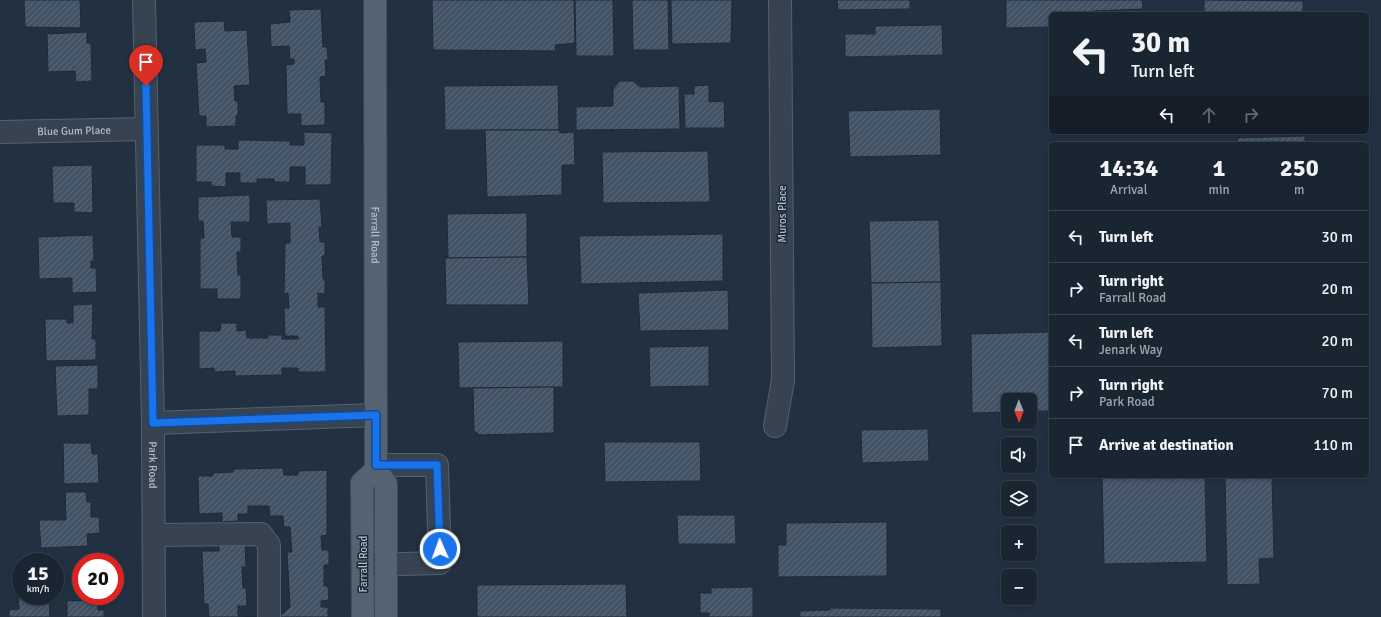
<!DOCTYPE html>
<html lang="en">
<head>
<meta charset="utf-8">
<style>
	:root { --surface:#1a2532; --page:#232d3a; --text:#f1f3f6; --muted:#9fa5ac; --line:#38424d }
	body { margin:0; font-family:Signika,sans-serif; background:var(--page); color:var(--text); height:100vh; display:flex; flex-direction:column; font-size:15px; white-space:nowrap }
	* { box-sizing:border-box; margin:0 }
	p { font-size:13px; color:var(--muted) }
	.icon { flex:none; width:22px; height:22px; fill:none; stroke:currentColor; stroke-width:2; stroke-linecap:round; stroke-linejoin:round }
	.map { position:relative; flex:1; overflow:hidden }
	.sheet { position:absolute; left:1049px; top:142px; width:320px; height:336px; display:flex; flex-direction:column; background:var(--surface); border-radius:6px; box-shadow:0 2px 6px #0003,0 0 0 1px var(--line) }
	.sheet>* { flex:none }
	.hud { position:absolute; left:1049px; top:12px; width:320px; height:122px; border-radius:6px; box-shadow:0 2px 6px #0003,0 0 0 1px var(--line); background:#1a2532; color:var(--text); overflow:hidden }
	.needle { width:26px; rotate:179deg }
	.tools { position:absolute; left:1001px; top:393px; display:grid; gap:8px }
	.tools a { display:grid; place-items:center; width:36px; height:36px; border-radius:6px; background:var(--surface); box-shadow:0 2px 6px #0003,0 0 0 1px var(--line); font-size:20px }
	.speed { position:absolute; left:12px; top:553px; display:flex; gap:8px; font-size:20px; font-weight:700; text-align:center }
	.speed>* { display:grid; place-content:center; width:52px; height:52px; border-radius:50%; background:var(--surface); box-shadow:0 2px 6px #0003,0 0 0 1px var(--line); line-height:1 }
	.speed small { font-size:10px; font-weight:400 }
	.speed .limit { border:6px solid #d22; background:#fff; color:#111 }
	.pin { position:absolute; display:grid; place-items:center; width:34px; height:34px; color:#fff; margin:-41px -17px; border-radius:50% 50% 50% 0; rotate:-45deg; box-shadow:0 0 4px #0007 }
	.pin .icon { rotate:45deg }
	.me { position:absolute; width:44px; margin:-22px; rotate:358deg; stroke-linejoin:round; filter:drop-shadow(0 0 3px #0008) }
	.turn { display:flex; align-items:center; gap:14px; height:84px; padding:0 16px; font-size:18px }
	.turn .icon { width:52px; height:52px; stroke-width:2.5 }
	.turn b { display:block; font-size:28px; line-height:34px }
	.lanes { display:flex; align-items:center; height:38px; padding:0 16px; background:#0003; justify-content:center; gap:20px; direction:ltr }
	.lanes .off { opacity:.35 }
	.eta { display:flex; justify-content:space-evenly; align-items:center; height:68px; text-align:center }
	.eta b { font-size:24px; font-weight:800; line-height:28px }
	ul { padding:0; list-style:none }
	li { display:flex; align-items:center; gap:12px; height:52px; padding:0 16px; border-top:1px solid var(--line) }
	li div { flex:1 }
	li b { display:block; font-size:15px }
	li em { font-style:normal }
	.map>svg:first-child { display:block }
	.building { fill:url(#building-hatch); stroke:#1d2a38 }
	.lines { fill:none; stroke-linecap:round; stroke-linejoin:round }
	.minor-casing { stroke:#54616f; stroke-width:24 }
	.major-casing { stroke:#404c5a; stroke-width:24 }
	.minor { stroke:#374351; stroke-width:22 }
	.major { stroke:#546271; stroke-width:22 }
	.route-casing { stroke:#114b97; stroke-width:10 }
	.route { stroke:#1a73e8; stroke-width:7 }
	.labels { text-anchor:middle; stroke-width:3; stroke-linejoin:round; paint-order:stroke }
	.street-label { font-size:11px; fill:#b3becc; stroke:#1b2836 }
</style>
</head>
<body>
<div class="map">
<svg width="1381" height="617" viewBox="0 0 1381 617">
	<defs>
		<pattern id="building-hatch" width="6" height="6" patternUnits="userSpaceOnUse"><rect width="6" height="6" fill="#435366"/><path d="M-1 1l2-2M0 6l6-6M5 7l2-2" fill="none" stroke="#5c6a7b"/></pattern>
	</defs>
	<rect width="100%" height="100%" fill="#223142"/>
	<g class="building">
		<path d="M24,0h56l1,28 -56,-1z"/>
		<path d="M432,0h142l1,43 -20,2 1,6 -123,-1z"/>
		<path d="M575,0h38l1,56h-38z"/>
		<path d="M632,0h36l1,50h-36z"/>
		<path d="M671,0h61l-1,43 -59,1z"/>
		<path d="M837,0h73v9l-72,1z"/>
		<path d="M1006,0h136l1,9 -50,2v3h-42v13l-45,1z"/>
		<path d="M1204,0l99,1v13h-99z"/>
		<path d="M321,9l2,38h4l1,13h-3l1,16 -6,1 1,25h4v23l-24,1v-12h-14l-1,-49 8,-1v-5h-4l-1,-13 -18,1 -1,-23 20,-2 -1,-12z"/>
		<path d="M224,21l1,10 22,-1 3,55 -16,1 1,15h3v14l-2,1v10l-30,1v-11h-7l-3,-53 10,-1 -1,-13 -10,1 -1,-28z"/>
		<path d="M942,25l1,30 -98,2v-23h30v-8z"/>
		<path d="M87,32v11h4l1,38 -16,1 -1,-11 -27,1 -1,-38z"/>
		<path d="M620,81h13l7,6 39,-1 1,43 -104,1v-23l37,-1v-17z"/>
		<path d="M558,85l1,45h-114l-1,-44z"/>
		<path d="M709,85v17l15,-1 1,27h-40l-1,-34h10v-8z"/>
		<path d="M940,109l1,46 -91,2 -2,-46z"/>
		<path d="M485,130h74l1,3 14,-1 1,33h-13v30l-75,2z"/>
		<path d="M304,132l28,1 -1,52h-26v-18h-15v15h-15l-1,-3h-17v4h-17v-10h-14v14l-14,-1 -1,-4h-15v-37h29v4h13v-9l52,1v4h14z"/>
		<path d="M1305,136v8h-67l-1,-6z"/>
		<path d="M708,151l2,51 -107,1 -1,-51z"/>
		<path d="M92,165l1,48 -19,-1v-9h-21l-1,-37z"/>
		<path d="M250,195v27h-19l1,15h9v15h-4l1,23h3v24h-24v-10h-17v-51h4l-1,-17h-5v-24z"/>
		<path d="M320,199l2,28h-3l1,15h5v14h-3l1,23h2v15l-7,-1v14h7l1,65h-28v-4h-16v7l-47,1v-5l-21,1v-4l-15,1v-38h21l1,-8h16v8l9,-1 1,8h21v-3h14v4h16v-3h-13l-1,-28h5l-1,-15 -4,1 1,-51h5v-20l-23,1 -1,-24z"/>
		<path d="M527,213v44l-79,1 -1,-44z"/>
		<path d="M939,220l2,62 -70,1 -2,-62z"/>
		<path d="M723,234v47l-142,3 -2,-48z"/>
		<path d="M93,235l1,26h-3v7h5l1,24 -25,1v-15l-33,1 -1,-42z"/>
		<path d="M527,257l2,48h-83l-1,-47z"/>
		<path d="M941,282l1,64 -70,2 -1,-65z"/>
		<path d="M728,290l1,40 -89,1 -2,-38z"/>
		<path d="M93,304l-1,35h4v21l-50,1 -1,-42h22v4h6v-18z"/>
		<path d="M1051,332v79h-21v-11h-22v12l-36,1 -1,-79z"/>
		<path d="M563,341v46l-104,1 -1,-46z"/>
		<path d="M709,346v40l-59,1 -1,-40z"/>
		<path d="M98,365v24h-9v26l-32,1 -2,-50z"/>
		<path d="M554,387v46l-74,2 -6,-4 -1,-43z"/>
		<path d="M928,429l1,32 -67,2 -1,-33z"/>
		<path d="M604,442h96l1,39 -96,1z"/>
		<path d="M63,443h28l1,11h6l1,29 -35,1z"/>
		<path d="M283,468l1,7h14v-4l29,-1v65l-6,1 1,14h7v15h-5v21h4l1,14 -8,1v6h7v10h-49l11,-10 -3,-55h5l-2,-25h-6l-1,-11h-13l-1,-10h-21v8h-10v7l-16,1v-9l-23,1 -1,-38h15v-3l20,-1v-3z"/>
		<path d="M1102,476h103l2,86 -103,2z"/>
		<path d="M1225,476h47l2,82 -15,1 1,25 -33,1z"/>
		<path d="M65,492h21l1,10h4v15h8l1,16 -13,1 1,12 -47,2 -2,-28h27z"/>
		<path d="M677,515h58l1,29h-58z"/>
		<path d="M887,522v54l-109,1v-32h8v-22z"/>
		<path d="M219,541l26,1 1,25h-4l1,21h3l1,18h-9v10l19,1h-48l-1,-13h-4l-2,-53h17z"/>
		<path d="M626,584l1,33h-150v-32z"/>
		<path d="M753,587v30h-44v-4h-9v-20h11v-5z"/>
		<path d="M49,597l1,20h-41v-7l10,-1 -1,-11z"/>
		<path d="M98,600v10h6v7h-37v-16z"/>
		<path d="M830,608l111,1v8h-141v-6l30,-1z"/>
	</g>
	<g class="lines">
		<g class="minor-casing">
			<g id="minor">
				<path id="s1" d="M144,0l9,423 1,194"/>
				<path id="s2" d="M0,132l147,-3"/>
				<path d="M153,423l223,-8"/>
				<path d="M775,426l8,-46 -3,-380"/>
				<path d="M154,535l107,-1 8,11v72"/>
				<path d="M363,565l77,-2 -3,-98h-61"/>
			</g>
		</g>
		<g class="major-casing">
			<g id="major">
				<path id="s3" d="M375,0l1,470 10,14v133"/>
				<path d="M363,617l-1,-134 14,-13"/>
			</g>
		</g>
		<use href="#minor" class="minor"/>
		<use href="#major" class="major"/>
	</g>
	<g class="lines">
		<g class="route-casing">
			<path id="route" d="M146,86l7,337 223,-8v50h61l3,84"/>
		</g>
		<use href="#route" class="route"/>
	</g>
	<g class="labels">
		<g class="street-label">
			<text dy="4" stroke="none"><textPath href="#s2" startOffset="74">Blue Gum Place</textPath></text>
			<text transform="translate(782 214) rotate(-90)" y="4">Muros Place</text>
			<text dy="4" stroke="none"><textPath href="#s3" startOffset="235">Farrall Road</textPath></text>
			<text dy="4" stroke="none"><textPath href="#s1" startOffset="465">Park Road</textPath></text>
			<text transform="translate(363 564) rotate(-90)" y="4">Farrall Road</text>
		</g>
	</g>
</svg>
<div class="tools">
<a><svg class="needle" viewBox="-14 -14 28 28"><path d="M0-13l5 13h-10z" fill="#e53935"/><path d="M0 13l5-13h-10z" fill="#9fa5ac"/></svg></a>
<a><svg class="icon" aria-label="sound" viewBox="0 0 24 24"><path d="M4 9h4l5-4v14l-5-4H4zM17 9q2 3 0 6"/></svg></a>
<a><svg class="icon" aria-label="layers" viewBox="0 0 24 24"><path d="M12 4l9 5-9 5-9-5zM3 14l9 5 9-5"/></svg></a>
<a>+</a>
<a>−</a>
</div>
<div class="speed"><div>15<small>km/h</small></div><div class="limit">20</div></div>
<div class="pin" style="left:146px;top:86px;background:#d93025"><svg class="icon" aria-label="arrive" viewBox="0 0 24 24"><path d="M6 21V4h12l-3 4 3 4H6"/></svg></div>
<svg class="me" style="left:440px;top:549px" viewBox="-20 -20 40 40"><circle r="17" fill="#1a73e8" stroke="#fff" stroke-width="3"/><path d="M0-11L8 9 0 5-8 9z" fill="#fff"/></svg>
<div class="hud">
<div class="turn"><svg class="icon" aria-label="left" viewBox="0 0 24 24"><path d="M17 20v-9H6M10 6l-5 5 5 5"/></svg><div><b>30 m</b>Turn left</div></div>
<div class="lanes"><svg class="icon" aria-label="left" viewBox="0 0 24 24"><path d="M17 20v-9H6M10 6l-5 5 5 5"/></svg><svg class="icon off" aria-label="ahead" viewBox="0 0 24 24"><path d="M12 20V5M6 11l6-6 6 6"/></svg><svg class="icon off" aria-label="right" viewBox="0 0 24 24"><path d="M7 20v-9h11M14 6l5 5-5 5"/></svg></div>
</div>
<section class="sheet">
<div class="eta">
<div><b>14:34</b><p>Arrival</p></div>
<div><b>1</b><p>min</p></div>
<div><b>250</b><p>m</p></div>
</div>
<ul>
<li><svg class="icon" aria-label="left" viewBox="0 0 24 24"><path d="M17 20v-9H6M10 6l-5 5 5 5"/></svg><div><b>Turn left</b></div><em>30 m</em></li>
<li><svg class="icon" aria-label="right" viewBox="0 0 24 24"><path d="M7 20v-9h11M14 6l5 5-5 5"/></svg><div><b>Turn right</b><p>Farrall Road</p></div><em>20 m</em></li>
<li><svg class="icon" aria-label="left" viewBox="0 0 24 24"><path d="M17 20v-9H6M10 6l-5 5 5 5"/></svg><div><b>Turn left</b><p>Jenark Way</p></div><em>20 m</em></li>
<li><svg class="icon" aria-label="right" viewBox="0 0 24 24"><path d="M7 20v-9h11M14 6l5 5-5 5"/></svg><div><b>Turn right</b><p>Park Road</p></div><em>70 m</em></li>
<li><svg class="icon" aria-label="arrive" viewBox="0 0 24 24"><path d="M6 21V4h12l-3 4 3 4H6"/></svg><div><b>Arrive at destination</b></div><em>110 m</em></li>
</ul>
</section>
</div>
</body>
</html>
